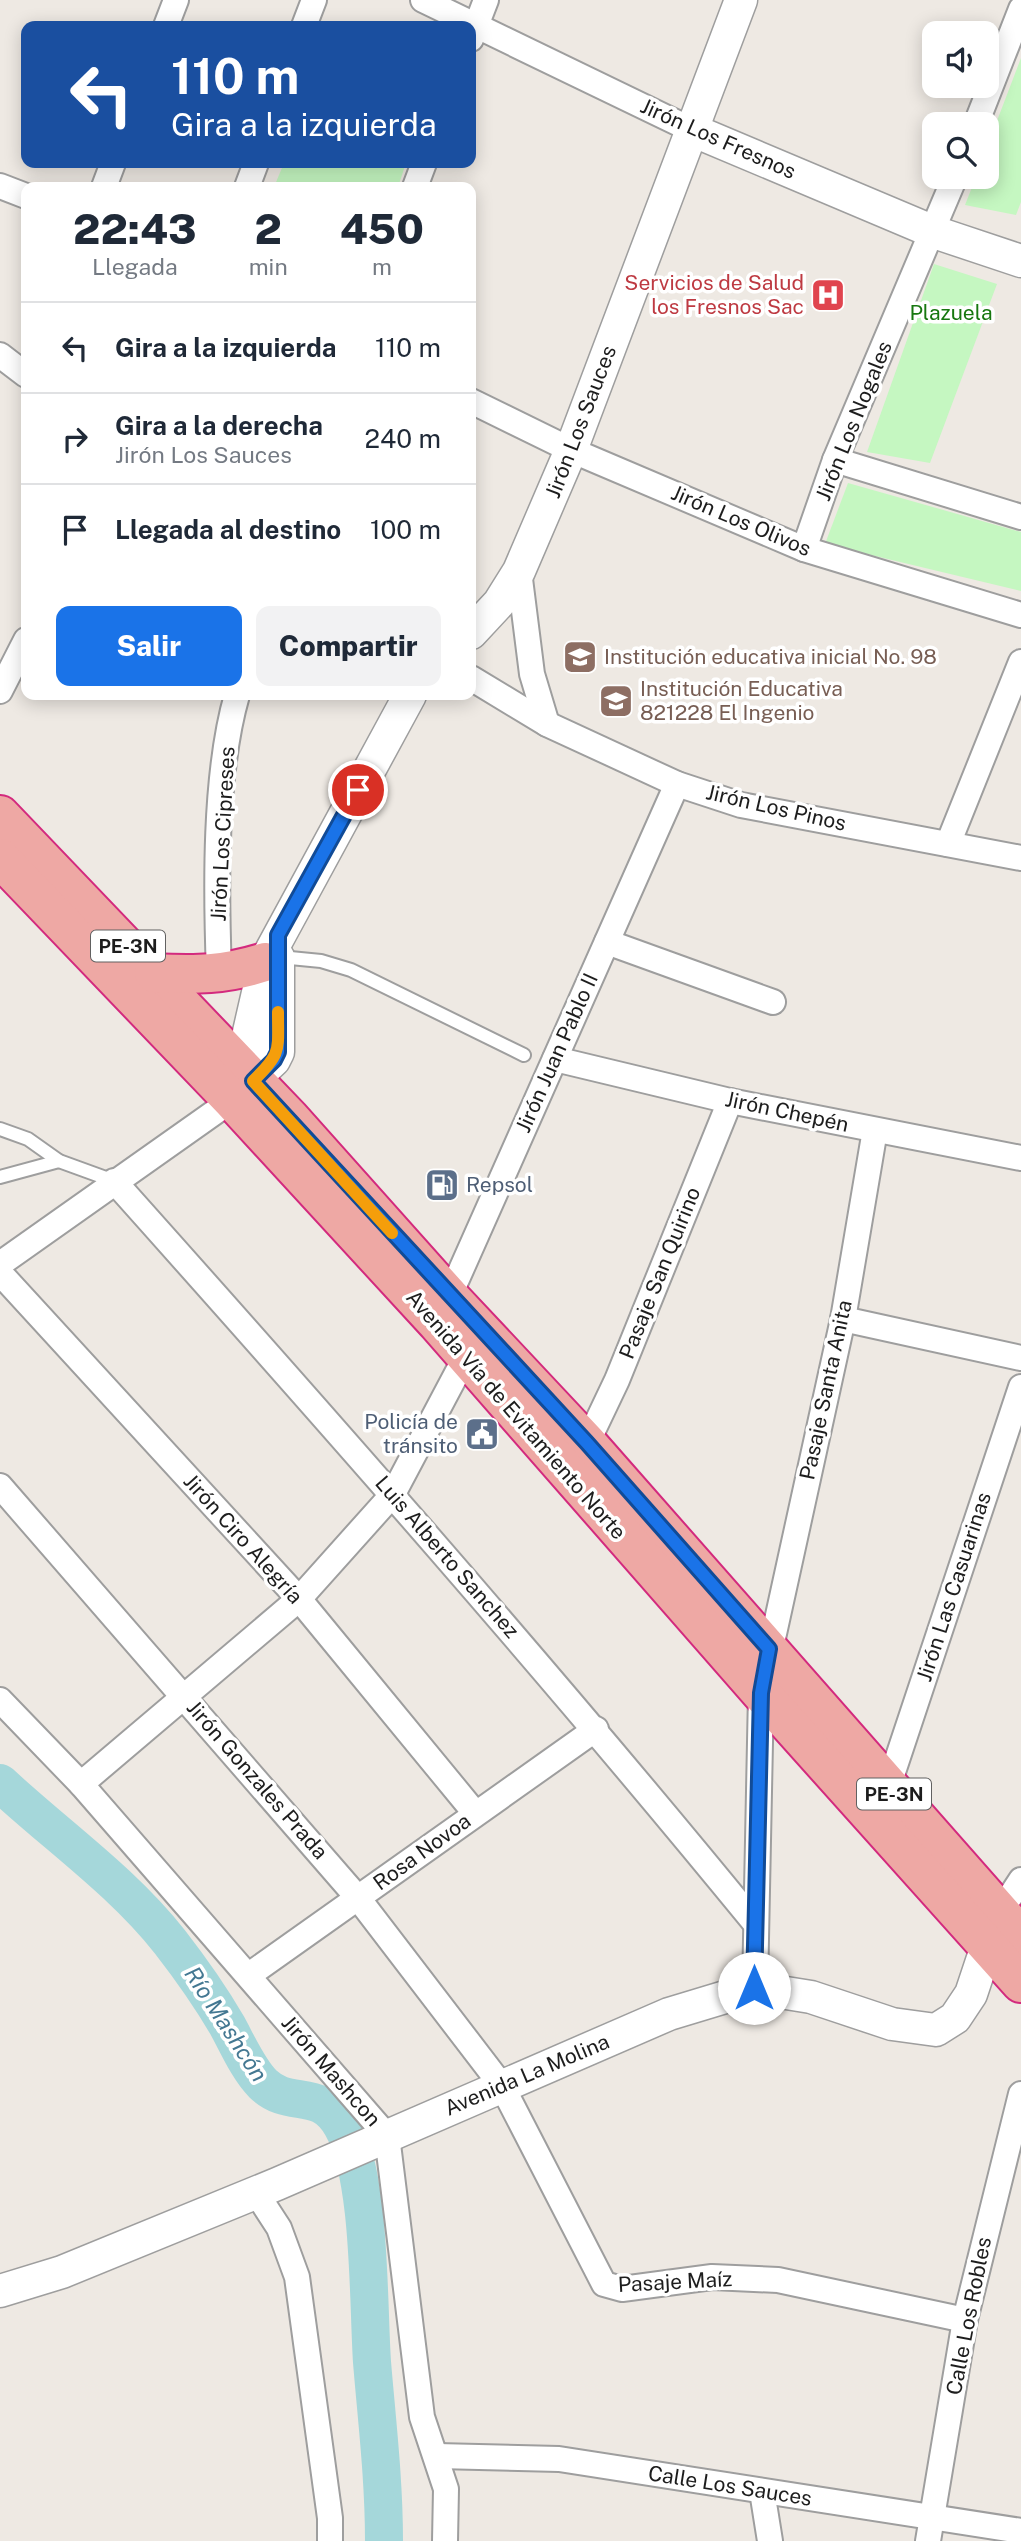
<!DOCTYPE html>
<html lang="es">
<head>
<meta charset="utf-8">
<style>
	:root { --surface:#fff; --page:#f2f2f3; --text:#1f2937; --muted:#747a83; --line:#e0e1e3; --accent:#1a73e8 }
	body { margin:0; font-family:"Public Sans",sans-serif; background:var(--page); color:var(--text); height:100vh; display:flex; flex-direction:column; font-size:26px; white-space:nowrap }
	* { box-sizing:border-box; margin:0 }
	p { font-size:23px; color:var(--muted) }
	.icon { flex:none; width:38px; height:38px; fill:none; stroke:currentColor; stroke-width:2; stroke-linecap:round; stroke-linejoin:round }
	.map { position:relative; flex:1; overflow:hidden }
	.details { position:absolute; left:21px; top:182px; width:455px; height:518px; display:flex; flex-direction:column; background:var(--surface); border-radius:14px; box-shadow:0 4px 18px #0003 }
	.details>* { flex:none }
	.hud { position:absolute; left:21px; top:21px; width:455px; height:147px; border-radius:14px; box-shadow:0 4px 18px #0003; background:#1a4fa0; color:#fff; overflow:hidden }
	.tools { position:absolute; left:922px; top:21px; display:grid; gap:14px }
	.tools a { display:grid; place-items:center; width:77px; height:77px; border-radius:14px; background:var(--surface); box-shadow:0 4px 18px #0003; font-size:35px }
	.pin { position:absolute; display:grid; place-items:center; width:60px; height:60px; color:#fff; margin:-30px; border:4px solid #fff; border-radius:50%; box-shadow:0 2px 7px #0007 }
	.me { position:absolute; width:77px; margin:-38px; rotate:0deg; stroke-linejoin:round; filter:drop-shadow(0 0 5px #0008) }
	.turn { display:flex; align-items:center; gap:24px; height:147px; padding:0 35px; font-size:32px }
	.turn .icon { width:91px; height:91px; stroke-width:2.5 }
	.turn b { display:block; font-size:49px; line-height:60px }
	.eta { display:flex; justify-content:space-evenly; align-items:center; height:119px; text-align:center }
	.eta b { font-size:42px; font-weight:800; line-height:49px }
	.primary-button { display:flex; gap:14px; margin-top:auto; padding:14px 35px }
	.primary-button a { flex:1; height:80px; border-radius:14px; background:var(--accent); color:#fff; font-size:28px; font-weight:800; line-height:80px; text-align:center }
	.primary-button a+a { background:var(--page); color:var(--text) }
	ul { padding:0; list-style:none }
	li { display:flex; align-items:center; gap:21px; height:91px; padding:0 35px; border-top:2px solid var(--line) }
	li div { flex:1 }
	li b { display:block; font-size:26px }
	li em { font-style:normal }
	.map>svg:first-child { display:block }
	.park { fill:#c5f7c1 }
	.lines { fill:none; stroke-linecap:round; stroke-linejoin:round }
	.river { stroke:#a5d7da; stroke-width:38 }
	.service-casing { stroke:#9e9e9e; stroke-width:16 }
	.minor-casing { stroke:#9e9e9e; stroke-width:28 }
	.tertiary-casing { stroke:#9e9e9e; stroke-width:35 }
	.trunk-casing { stroke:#d32a7e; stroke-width:42 }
	.service { stroke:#fff; stroke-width:12 }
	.minor { stroke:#fff; stroke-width:24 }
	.tertiary { stroke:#fff; stroke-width:32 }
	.trunk { stroke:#eea8a4; stroke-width:38 }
	.route-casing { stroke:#114b97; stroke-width:18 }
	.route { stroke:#1a73e8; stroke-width:12 }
	.slow { stroke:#f59e0b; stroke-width:12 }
	.labels { text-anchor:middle; stroke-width:7; stroke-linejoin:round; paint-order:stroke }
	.shield { fill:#fff; stroke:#616161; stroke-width:2 }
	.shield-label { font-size:19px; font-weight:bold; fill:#1d1d1d }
	.street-label { font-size:21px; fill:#1d1d1d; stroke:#fff }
	.health-label { font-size:21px; fill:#be3a42; stroke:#fff; text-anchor:end }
	.park-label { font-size:21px; fill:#17770f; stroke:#fff }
	.education-label { font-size:21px; fill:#785e54; stroke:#fff; text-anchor:start }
	.service-label { font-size:21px; fill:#4e5e75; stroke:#fff; text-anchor:start }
	.water-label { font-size:23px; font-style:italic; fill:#447892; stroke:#fff }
</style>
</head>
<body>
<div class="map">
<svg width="1021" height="2541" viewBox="0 0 1021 2541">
	<rect width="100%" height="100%" fill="#eee9e3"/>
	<g class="park">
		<path d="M1021,58v144l-5,13 -51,-10 11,-28h11v-30z"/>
		<path d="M284,163h122l-8,24h-124z"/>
		<path d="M934,264l63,20 -67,179 -63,-11z"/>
		<path d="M848,483l173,49v59l-196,-47z"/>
	</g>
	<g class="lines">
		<path class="river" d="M0,1783c57,53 122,98 170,159 21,27 40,54 57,83 10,18 21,44 36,59 27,26 56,2 79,42 29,50 26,176 30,236 5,60 12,118 12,179"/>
		<g class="service-casing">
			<g id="service">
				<path d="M280,957l41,4 30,9 173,85"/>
				<path d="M0,1129l28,10 31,22 55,20"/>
				<path d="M0,1177l59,-16"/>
			</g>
		</g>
		<g class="minor-casing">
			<g id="minor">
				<path d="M423,0l269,130"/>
				<path d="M166,26l10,-26"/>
				<path d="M304,26l10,-26"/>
				<path d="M471,39l15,-39"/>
				<path d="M976,124l45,-115"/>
				<path d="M0,186l26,10"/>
				<path d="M104,187l9,-24"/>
				<path d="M247,187l9,-24"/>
				<path d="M415,187l9,-24"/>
				<path d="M0,355l26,20"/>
				<path d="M471,401l100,49 233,99 217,66"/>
				<path d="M835,460l186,57"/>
				<path d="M804,549l31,-89 120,-283"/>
				<path d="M519,571l13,103 15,50"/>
				<path d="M471,678l76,46 130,60 64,21 280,53"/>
				<path d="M0,691l26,-51"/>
				<path d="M948,844l73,-182"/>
				<path d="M607,942l166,60"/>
				<path d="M219,973c-3,-82 -5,-199 18,-278"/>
				<path d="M555,1059l175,42 291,57"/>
				<path d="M114,1181c218,244 433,488 640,741"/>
				<path d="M0,1264l232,-164"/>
				<path d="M0,1273l299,326 176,214"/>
				<path d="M445,1306l232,-522"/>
				<path d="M843,1319l178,39"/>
				<path d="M587,1443l30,-63 113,-279"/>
				<path d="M0,1486l358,412 144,188 102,198 18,5 90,-12 66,3 187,40"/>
				<path d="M0,1700l81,84 306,352 35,281 24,72 -1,52"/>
				<path d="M81,1784l218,-185 94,-105 73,-138"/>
				<path d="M888,1787l133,-400"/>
				<path d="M1000,1912l21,-32"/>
				<path d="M249,1975l347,-246"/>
				<path d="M755,1988l6,-295 82,-374 32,-189"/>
				<path d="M255,2191l24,37 18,49 33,241v23"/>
				<path d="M437,2456l122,3 462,72"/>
				<path d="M762,2491l8,50"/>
				<path d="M928,2541l37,-221 56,-226"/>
			</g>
		</g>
		<g class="tertiary-casing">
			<g id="tertiary">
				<path d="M692,130l242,102 87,29"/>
				<path d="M471,633l28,-30 20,-32 52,-121 170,-450"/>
				<path d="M253,1081l-4,-49 16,-70 145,-267"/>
				<path d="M242,1090l32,-30 4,-8v-95"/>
				<path d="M0,2291l62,-19 215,-88 392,-170 86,-26 56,9 81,27 44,6 19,-12 16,-24 22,-66"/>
			</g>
		</g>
		<g class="trunk-casing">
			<g id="trunk">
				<path d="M0,815l290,303 159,178 138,147 434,493"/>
				<path d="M0,858l232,242 205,223 324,370 260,290"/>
				<path d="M154,973c42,2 70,2 111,-11"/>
			</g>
		</g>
		<use href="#service" class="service"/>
		<use href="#minor" class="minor"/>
		<use href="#tertiary" class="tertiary"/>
		<use href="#trunk" class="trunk"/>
	</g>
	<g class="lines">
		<g class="route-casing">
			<path id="route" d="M358,790l-80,145v117l-4,8 -21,21 334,362 182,206 -8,44 -7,295"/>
		</g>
		<use href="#route" class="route"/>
		<path class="slow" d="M278,1012c0,39 4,41 -25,69l139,152"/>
	</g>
	<defs>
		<g id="hospital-square" transform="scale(1.75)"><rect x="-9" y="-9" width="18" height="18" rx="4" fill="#e0444e" stroke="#fff"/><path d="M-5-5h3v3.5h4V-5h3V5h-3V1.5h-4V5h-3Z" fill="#fff"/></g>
		<g id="school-square" transform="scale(1.75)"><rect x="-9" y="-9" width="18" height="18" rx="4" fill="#8d6e63" stroke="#fff"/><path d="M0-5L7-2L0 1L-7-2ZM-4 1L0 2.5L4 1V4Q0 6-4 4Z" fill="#fff"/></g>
		<g id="fuel-square" transform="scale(1.75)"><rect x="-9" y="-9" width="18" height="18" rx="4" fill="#5c6f8a" stroke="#fff"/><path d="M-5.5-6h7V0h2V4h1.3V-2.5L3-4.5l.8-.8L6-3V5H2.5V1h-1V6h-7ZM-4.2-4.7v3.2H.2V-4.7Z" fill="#fff"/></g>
		<g id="civic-square" transform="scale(1.75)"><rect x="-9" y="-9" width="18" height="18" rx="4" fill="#5c6f8a" stroke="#fff"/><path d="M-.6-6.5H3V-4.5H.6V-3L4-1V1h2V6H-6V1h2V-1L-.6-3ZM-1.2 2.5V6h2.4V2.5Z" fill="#fff"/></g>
	</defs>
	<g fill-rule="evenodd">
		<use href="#hospital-square" x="828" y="295"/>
		<use href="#school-square" x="580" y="657"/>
		<use href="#school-square" x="616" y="701"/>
		<use href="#fuel-square" x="442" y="1185"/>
		<use href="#civic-square" x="482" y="1434"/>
	</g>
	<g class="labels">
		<g class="shield">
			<rect x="91" y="930.5" width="74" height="31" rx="5"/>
			<rect x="857" y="1778.5" width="74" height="31" rx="5"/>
		</g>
		<g class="shield-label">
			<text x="128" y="953">PE-3N</text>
			<text x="894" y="1801">PE-3N</text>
		</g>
		<g class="street-label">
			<text transform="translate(718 139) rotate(24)" y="7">Jirón Los Fresnos</text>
			<text transform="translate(854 421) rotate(-68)" y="7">Jirón Los Nogales</text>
			<text transform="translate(581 422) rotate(-69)" y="7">Jirón Los Sauces</text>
			<text transform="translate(741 521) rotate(23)" y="7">Jirón Los Olivos</text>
			<text transform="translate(776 808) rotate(13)" y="7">Jirón Los Pinos</text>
			<text transform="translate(223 834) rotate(-87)" y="7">Jirón Los Cipreses</text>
			<text transform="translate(557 1053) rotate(-66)" y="7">Jirón Juan Pablo II</text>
			<text transform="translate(787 1112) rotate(12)" y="7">Jirón Chepén</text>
			<text transform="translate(660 1273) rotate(-68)" y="7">Pasaje San Quirino</text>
			<text transform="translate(826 1390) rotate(-78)" y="7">Pasaje Santa Anita</text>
			<text transform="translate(516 1415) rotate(49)" y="7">Avenida Vía de Evitamiento Norte</text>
			<text transform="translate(243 1539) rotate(48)" y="7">Jirón Ciro Alegría</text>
			<text transform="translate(447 1557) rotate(49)" y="7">Luis Alberto Sanchez</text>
			<text transform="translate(954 1587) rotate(-72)" y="7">Jirón Las Casuarinas</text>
			<text transform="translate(257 1780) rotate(49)" y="7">Jirón Gonzales Prada</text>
			<text transform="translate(422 1852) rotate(-36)" y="7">Rosa Novoa</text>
			<text transform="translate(331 2071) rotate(49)" y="7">Jirón Mashcon</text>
			<text transform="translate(527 2075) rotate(-23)" y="7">Avenida La Molina</text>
			<text transform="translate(675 2282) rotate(-3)" y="7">Pasaje Maíz</text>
			<text transform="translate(969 2316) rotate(-79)" y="7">Calle Los Robles</text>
			<text transform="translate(730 2486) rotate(9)" y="7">Calle Los Sauces</text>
		</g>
		<g class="health-label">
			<text x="804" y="290">Servicios de Salud<tspan x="804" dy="24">los Fresnos Sac</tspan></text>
		</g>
		<g class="park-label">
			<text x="951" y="320">Plazuela</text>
		</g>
		<g class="education-label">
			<text x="604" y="664">Institución educativa inicial No. 98</text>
			<text x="640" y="696">Institución Educativa<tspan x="640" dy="24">821228 El Ingenio</tspan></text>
		</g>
		<g class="service-label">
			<text x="466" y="1192">Repsol</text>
			<text x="458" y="1429" text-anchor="end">Policía de<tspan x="458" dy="24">tránsito</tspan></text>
		</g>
		<g class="water-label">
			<text transform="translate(226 2024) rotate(57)" y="8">Río Mashcón</text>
		</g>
	</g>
</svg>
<div class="tools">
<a><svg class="icon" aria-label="sound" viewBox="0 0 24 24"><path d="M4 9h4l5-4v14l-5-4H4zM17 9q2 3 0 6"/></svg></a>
<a><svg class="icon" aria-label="search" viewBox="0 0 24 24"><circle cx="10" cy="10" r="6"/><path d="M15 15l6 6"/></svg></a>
</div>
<div class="pin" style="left:358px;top:790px;background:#d93025"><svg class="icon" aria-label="arrive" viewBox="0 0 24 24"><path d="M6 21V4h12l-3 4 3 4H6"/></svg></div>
<svg class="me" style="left:754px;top:1988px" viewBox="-20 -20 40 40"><circle r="19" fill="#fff"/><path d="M0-13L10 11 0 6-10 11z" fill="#1a73e8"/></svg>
<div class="hud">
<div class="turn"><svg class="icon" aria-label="left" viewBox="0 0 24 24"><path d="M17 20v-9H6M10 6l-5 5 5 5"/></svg><div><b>110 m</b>Gira a la izquierda</div></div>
</div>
<section class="details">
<div class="eta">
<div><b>22:43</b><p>Llegada</p></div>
<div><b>2</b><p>min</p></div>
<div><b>450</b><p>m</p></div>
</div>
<ul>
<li><svg class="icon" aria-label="left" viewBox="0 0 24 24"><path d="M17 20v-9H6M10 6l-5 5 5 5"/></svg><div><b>Gira a la izquierda</b></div><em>110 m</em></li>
<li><svg class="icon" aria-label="right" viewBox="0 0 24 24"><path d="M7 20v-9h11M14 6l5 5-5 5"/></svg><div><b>Gira a la derecha</b><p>Jirón Los Sauces</p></div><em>240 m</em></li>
<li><svg class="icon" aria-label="arrive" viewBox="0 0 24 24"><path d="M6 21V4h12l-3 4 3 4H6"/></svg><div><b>Llegada al destino</b></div><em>100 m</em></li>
</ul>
<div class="primary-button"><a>Salir</a><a>Compartir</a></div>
</section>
</div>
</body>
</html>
